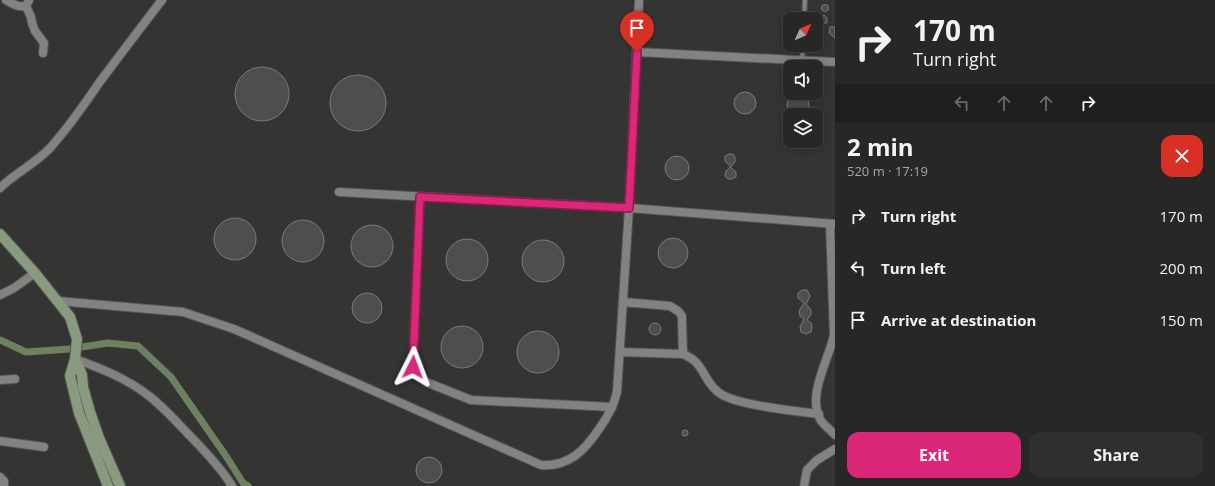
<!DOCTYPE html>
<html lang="en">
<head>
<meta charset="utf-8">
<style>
	:root { --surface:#272826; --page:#2f302e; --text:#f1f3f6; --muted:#a4a6a7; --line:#434443; --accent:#db2777 }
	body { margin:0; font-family:"Open Sans",sans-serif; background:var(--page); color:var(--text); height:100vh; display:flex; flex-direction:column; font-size:15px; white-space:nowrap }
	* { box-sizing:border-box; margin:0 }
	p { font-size:13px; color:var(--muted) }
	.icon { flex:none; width:22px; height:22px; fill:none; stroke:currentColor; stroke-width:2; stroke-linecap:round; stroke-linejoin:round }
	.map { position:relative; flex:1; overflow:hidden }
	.side { display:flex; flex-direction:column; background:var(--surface); width:380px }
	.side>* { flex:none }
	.hud { background:#272826; color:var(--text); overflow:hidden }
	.needle { width:26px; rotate:45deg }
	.tools { position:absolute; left:783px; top:12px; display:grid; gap:8px }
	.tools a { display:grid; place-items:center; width:40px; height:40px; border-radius:8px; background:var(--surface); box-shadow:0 2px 10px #0003,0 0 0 1px var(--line); font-size:20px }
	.pin { position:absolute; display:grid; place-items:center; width:34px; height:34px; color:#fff; margin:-41px -17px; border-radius:50% 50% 50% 0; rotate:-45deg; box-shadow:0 0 4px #0007 }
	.pin .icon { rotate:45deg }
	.me { position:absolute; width:44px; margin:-22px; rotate:3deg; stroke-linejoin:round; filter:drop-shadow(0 0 3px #0008) }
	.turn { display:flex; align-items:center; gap:14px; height:84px; padding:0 12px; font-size:18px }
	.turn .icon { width:52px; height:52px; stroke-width:2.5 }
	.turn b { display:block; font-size:28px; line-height:34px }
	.lanes { display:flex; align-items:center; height:38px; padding:0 12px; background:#0003; justify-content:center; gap:20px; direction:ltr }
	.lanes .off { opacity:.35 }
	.round { display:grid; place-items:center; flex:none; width:42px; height:42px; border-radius:12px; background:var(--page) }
	.summary { display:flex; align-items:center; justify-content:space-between; height:68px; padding:0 12px }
	h1 { font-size:24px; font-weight:700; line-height:30px }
	.action { display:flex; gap:8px; margin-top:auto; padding:8px 12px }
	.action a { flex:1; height:46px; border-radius:12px; background:var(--accent); color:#fff; font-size:16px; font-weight:700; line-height:46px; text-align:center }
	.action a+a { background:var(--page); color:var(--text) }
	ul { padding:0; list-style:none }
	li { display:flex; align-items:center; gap:12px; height:52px; padding:0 12px }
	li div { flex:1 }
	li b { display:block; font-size:15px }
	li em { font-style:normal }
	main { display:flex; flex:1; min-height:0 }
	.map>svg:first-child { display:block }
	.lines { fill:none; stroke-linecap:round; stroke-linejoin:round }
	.canal { stroke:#6d8060; stroke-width:7 }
	.building { fill:#4d4f4d; stroke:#7a7c79 }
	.lane-casing { stroke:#545553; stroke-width:6 }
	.street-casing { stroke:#545553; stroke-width:10 }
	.secondary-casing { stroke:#545553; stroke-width:12 }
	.lane { stroke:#828381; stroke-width:4 }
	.street { stroke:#828381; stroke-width:8 }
	.secondary { stroke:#8a9a7e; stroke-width:10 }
	.route-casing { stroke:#8e194d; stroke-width:10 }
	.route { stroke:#db2777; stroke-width:7 }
</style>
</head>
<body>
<main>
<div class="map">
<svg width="835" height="486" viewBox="0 0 835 486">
	<rect width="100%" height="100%" fill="#343533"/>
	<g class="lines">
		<g class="canal">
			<path d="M0,340l26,12 44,-3"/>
			<path d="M82,347l26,-4 30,3 33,31 55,79 17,27 5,3"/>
		</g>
	</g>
	<g class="building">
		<circle cx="825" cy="8" r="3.5"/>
		<path d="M824,15l3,3v5h-4l-2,-3z"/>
		<path d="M830,27h5v11l-6,-5z"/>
		<circle cx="262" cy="94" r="27"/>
		<circle cx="358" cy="103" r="28"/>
		<circle cx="745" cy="103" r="11"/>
		<circle cx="798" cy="105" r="11"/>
		<path d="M729,154h4l2,3v5l-4,5 -6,-6v-5z"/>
		<circle cx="677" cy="168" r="12"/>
		<path d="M730,167l6,5v5l-4,2h-4l-3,-3 1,-5z"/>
		<circle cx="235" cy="239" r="21"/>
		<circle cx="303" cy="241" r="21"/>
		<circle cx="372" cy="246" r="21"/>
		<circle cx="673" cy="253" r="15"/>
		<circle cx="467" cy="260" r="21"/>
		<circle cx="543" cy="261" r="21"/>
		<path d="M802,290h5l3,6 -4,8 5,6v4l-4,6 4,3 1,4 -1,5 -5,2 -5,-2 -1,-5 4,-8 -4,-3 -1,-5 5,-8 -6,-5v-5z"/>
		<circle cx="367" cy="308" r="15"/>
		<circle cx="655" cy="329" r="6"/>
		<circle cx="462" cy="347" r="21"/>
		<circle cx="538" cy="352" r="21"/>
		<circle cx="685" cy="433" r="3"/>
		<circle cx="429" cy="470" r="13"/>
	</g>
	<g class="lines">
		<g class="lane-casing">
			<g id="lane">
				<path d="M804,19l1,-19"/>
				<path d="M802,60l1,-15"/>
			</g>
		</g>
		<g class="street-casing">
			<g id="street">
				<path d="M6,0c6,4 13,8 20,6l3,-6"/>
				<path d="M26,6l5,11 1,6 3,8 9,12 -1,10"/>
				<path d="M637,52l198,10"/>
				<path d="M0,188c15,-15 35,-24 50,-40 18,-20 34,-43 49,-65 21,-28 42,-56 63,-83"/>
				<path d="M339,192l290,16 206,16"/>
				<path d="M420,197l-7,170 1,5 12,10 45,18 141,7"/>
				<path d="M830,224l4,111c-5,24 -27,60 -14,84 3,6 11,11 15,16"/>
				<path d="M0,295l14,-7 21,-15"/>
				<path d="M58,301l125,11 51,17 307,136c28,2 44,-15 58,-36 8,-11 15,-23 18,-37l12,-184 10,-208"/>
				<path d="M623,302l47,4 8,5 4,5v5l1,33"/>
				<path d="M620,352l63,2c22,9 19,25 35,38 15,13 78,19 101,22"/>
				<path d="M75,359c25,9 53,20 74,37 17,13 31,30 46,45 13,14 27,28 37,45"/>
				<path d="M0,380l15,-1"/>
				<path d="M0,441l44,6"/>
				<path d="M0,477l4,4v5"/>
				<path d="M804,486l3,-16 10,-10 18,-11"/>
			</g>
		</g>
		<g class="secondary-casing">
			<g id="secondary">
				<path d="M0,234l35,39 35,44 7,22 -2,20 -5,17 9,37 29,73"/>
				<path d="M75,359l7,16 1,12 7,25 9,26 21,48"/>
			</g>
		</g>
		<use href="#lane" class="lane"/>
		<use href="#street" class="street"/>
		<use href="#secondary" class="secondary"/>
	</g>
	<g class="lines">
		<g class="route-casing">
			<path id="route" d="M413,367l7,-170 209,11 8,-156"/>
		</g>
		<use href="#route" class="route"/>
	</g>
</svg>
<div class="tools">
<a><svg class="needle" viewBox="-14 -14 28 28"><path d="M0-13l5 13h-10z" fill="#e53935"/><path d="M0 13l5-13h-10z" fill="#a4a6a7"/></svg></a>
<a><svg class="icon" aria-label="sound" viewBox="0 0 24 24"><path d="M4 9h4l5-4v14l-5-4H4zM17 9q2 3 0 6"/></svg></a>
<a><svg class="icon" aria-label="layers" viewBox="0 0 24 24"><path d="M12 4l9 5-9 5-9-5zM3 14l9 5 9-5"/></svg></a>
</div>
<div class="pin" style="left:637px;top:52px;background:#d93025"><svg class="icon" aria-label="arrive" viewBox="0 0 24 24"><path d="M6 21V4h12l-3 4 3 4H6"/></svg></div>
<svg class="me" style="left:413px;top:367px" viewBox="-20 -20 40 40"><path d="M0-17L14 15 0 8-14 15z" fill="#db2777" stroke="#fff" stroke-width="4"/></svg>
</div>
<section class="side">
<div class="hud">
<div class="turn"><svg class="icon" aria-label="right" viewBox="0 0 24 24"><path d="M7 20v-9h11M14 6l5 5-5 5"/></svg><div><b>170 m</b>Turn right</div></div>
<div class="lanes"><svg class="icon off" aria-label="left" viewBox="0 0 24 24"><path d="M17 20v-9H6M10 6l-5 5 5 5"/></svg><svg class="icon off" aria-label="ahead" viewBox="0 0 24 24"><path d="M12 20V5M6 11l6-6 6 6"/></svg><svg class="icon off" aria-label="ahead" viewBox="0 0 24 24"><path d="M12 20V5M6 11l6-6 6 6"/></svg><svg class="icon" aria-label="right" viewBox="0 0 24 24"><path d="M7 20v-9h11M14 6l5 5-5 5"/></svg></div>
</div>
<div class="summary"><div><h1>2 min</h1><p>520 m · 17:19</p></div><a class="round" style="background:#d93025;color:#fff"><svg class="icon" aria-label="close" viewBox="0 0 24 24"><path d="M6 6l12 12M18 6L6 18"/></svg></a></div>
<ul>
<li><svg class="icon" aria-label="right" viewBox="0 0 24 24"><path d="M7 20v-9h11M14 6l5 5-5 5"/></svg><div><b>Turn right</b></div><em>170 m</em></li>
<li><svg class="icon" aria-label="left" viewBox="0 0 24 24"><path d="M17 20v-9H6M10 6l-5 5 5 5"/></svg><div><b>Turn left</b></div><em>200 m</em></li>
<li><svg class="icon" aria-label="arrive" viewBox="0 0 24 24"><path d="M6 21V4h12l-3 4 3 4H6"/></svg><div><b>Arrive at destination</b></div><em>150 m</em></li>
</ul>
<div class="action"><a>Exit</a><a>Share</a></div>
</section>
</main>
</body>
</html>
